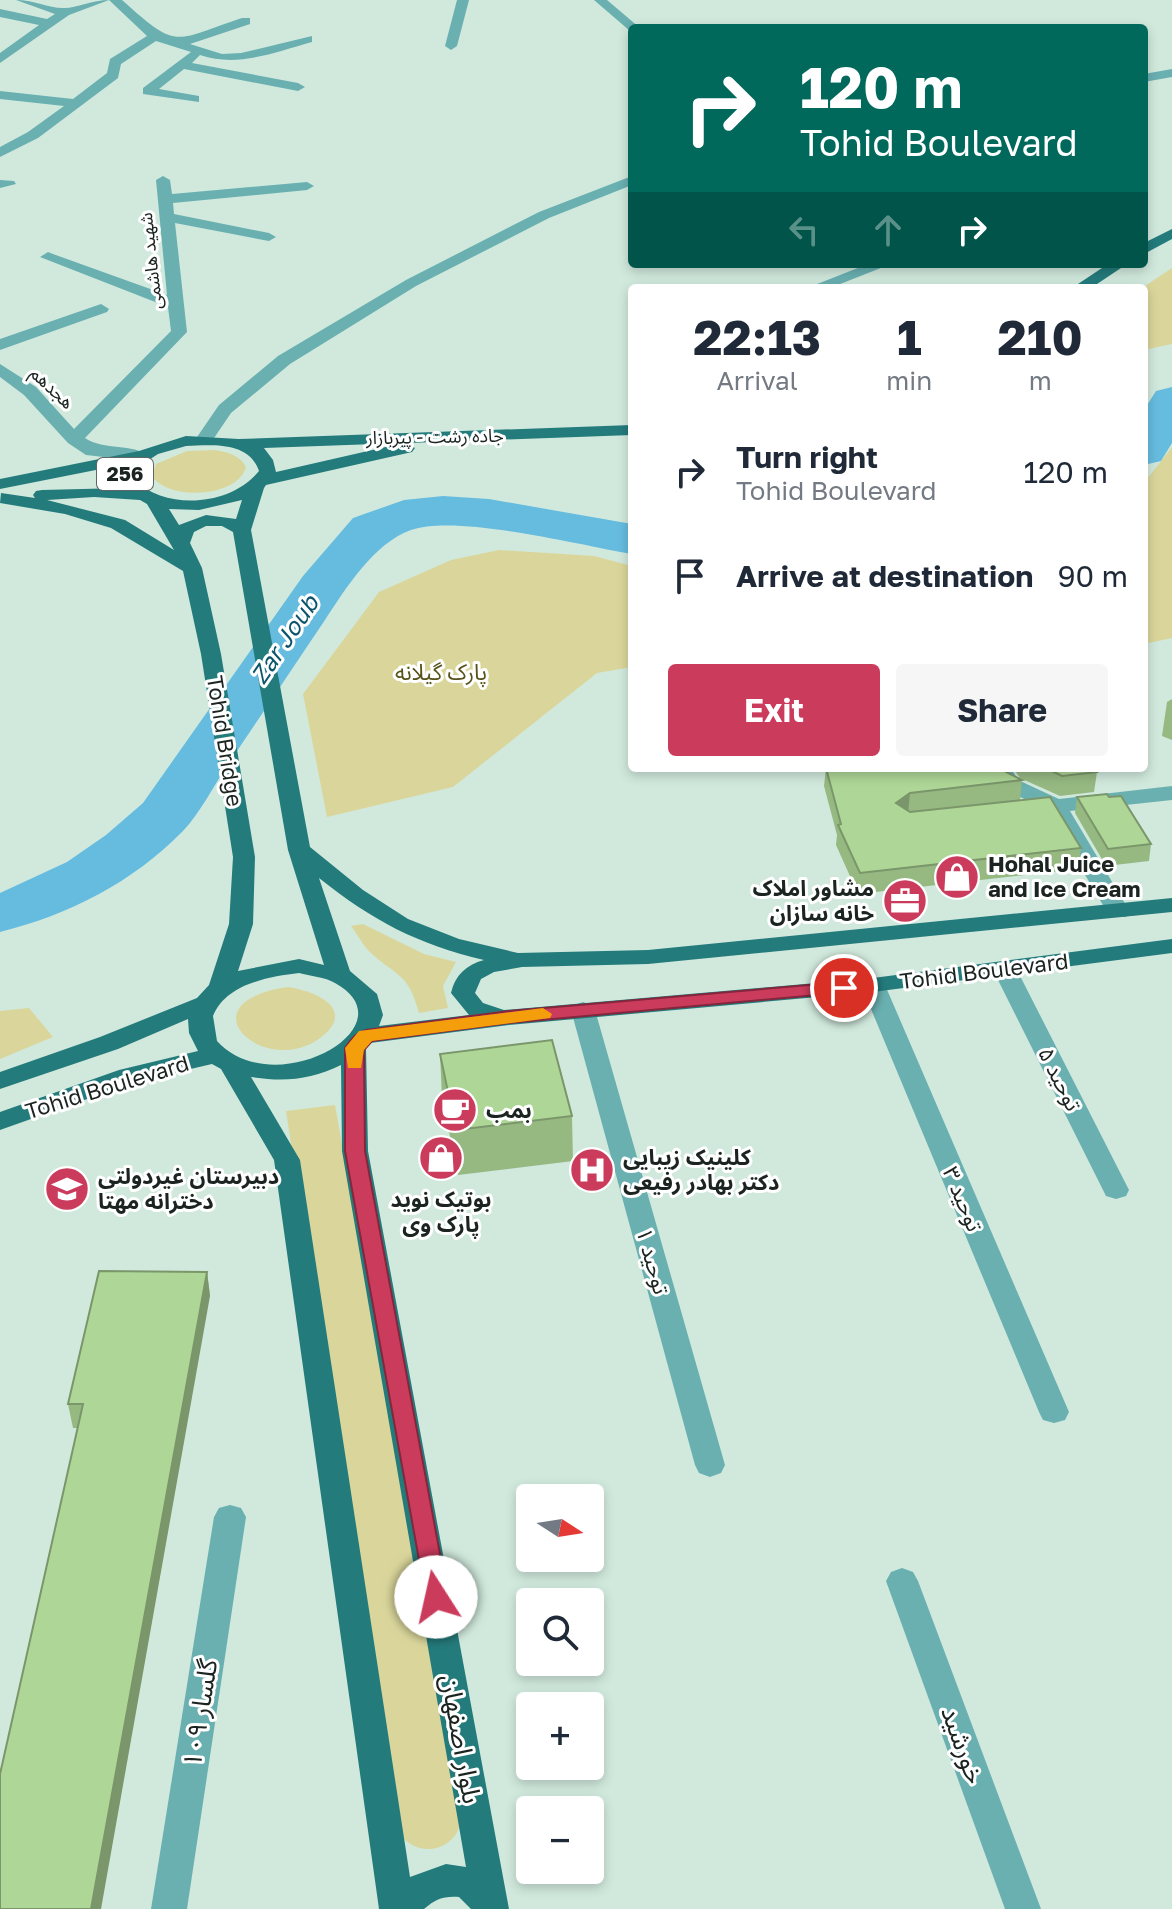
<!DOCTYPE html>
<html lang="en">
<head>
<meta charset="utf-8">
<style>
	:root { --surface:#fff; --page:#f6f6f7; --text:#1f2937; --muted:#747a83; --accent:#cb3b5c }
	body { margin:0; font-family:"Golos Text","Noto Sans Arabic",sans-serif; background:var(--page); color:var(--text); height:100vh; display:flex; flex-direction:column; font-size:30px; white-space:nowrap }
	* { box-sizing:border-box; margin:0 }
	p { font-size:26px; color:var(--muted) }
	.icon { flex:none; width:44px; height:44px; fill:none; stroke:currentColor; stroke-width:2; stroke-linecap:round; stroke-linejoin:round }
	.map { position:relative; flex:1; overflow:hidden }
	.panel { position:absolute; left:628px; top:284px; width:520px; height:488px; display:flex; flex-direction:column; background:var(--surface); border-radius:8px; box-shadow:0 4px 12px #0003 }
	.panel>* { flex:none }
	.banner { position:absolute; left:628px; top:24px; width:520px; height:244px; border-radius:8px; box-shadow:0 4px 12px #0003; background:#00695c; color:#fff; overflow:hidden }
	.needle { width:52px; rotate:102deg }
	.buttons { position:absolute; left:516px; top:1484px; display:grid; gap:16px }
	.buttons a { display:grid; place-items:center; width:88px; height:88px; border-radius:8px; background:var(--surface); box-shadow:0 4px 12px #0003; font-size:40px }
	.pin { position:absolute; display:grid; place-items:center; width:68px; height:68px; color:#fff; margin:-34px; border:4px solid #fff; border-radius:50%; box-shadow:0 2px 8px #0007 }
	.me { position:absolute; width:88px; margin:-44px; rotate:350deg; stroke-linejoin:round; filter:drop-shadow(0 0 6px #0008) }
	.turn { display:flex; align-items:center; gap:28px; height:168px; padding:0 40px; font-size:36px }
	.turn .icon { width:104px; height:104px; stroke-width:2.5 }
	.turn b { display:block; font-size:56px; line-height:68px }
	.lanes { display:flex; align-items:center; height:76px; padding:0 40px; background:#0003; justify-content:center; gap:40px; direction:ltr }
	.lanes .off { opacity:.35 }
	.eta { display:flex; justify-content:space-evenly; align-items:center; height:136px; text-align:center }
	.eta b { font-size:48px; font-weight:700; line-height:56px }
	.primary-button { display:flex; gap:16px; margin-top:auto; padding:16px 40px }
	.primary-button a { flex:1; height:92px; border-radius:8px; background:var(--accent); color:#fff; font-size:32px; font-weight:700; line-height:92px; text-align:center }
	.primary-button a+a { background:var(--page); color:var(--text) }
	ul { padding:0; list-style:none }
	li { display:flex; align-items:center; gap:24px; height:104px; padding:0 40px }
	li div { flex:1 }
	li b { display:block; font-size:30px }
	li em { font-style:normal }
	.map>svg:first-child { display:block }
	.green { fill:#dad69b }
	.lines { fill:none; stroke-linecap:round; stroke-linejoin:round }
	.river { fill:#66bcdf; fill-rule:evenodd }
	.minor { fill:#6ab0b1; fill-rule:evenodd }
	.major { fill:#247b7c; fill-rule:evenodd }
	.wall { fill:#96b982 }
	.shaded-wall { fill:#7a966a }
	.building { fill:#aed797; stroke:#7a966a; stroke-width:2 }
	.route { fill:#cb3b5c; stroke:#84263c; stroke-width:2 }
	.slow { fill:#f59e0b }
	.labels { text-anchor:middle; stroke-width:6; stroke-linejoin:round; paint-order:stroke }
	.far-street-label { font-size:18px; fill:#1b2420; stroke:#fff }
	.shield { fill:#fff; stroke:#5f6663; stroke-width:2 }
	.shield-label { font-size:20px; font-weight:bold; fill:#1b2420 }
	.park-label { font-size:22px; fill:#575219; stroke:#fff }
	.street-label { font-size:22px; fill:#1b2420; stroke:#fff }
	.poi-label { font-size:22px; font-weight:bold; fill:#1b2420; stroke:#fff; text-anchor:start }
	.water-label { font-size:24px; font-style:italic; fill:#0a546c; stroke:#fff }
	.near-street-label { font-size:26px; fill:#1b2420; stroke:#fff }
</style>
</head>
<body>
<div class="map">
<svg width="1172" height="1909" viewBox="0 0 1172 1909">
	<rect width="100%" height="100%" fill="#d1e9dd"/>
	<g class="green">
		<path d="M1172,268v76l-28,6 -2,-62z"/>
		<path d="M1172,447v191l-28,6v-161z"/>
		<path d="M214,450c13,2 26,5 32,17 -8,31 -78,34 -94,9l4,-12 31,-13z"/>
		<path d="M499,550l95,6 38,10v101l-35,6 -144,114 -126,30 -24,-123 76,-102 72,-32z"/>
		<path d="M363,924l61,30 32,8 -13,24 5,22 -29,5c-11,-41 -22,-36 -48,-60 -8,-7 -13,-18 -20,-27z"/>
		<path d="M288,987c22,3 67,19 37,47 -55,50 -148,-31 -37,-47z"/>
		<path d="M29,1008l24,29 -53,22v-48z"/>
		<path d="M335,1105l127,710c-3,39 -50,47 -67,11l-109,-715z"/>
	</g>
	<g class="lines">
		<g class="river">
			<path d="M1172,387v56l-11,18 -17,4v-55l12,-19z"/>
			<path d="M443,496l46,3 143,25v30c-52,-9 -175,-40 -221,-24 -37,13 -65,58 -86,90 -33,49 -65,97 -98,146 -14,21 -27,47 -44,65 -50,51 -114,84 -183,101v-39l67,-31 39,-27 37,-32 160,-227 50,-58 51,-18z"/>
		</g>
		<g class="minor">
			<path d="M16,0c18,0 32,8 47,8 11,1 29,-8 46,-8l-40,15 -69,48v-10l39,-28 -39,-8v-8l47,10 8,-5z"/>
			<path d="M109,0h13c57,51 50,41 120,18h8v6l-60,20 32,10 19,-1 71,-17v6c-37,10 -74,26 -112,13l-8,8 106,20 7,4 -7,4 -114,-22 -25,20 40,7v6l-56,-8v-6l48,-36 -35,-11 -35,23 -3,14 -80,60 -38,19v-10l28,-15 36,-26 -64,-7v-8l73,8 34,-26 3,-14 37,-23z"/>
			<path d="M457,0h12l-12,46 -6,4 -6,-4z"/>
			<path d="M594,0h13l33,28 -10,3z"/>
			<path d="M1172,69v8l-28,5v-8z"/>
			<path d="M163,176l7,4 2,14 135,-12 7,4 -7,4 -134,13 1,11 95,19 7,4 -7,4 -94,-18 12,109 -102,106c19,13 49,5 63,18l-9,5 -53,-6 -18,-12 -44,-48 -24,-18v-13l36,23 38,42 97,-98 -3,-24 -128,-50 8,-5 5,2 114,41 -11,-115z"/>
			<path d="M632,176v9l-83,33 -133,68 -126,78 -59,49 -21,31h-12l-3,-4 24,-35 59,-49 128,-76 133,-68z"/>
			<path d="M0,180l14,1 2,3 -16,4z"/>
			<path d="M868,264h23l-61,24h-23z"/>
			<path d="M101,304l8,5 -2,3 -107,38v-11z"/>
			<path d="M989,768h22l7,12 41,19 113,-13v14l-102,11 60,101 -4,5h-16l-61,-103 -34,1 -3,-5 3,-5 16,-3 -29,-13z"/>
			<path d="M1004,961l9,2 3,5 113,222 -3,6 -10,3 -10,-3 -114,-228 3,-5z"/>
			<path d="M873,978l9,2 3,5 184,427 -4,8 -11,3 -11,-3 -4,-8 -178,-427 3,-5z"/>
			<path d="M583,1002l9,3 3,5 130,455 -4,8 -11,4 -11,-4 -4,-8 -124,-455 3,-5z"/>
			<path d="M230,1505l11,3 5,9 -59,392h-36l63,-392 5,-9z"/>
			<path d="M902,1568l11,4 5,9 123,328h-36l-119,-328 5,-9z"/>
		</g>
		<g class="major">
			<path d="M1172,229v10l-28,15v-11z"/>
			<path d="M1108,264h19l-36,24h-19z"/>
			<path d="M632,425v10l-224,8 7,5 -3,4 -146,33 -2,3 -13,42 59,317 53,43 45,29 51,20 59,14 130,-3 524,-52v14l-524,52 -126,3 -28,5 -13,7 -6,14 8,10 21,7 369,-32 299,-39v14l-299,39 -364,33 -139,18 -4,4 2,104 141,758h-38l-12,-12c-16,-1 -23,2 -35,12h-45l-105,-749 -53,-91 -9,-5 -77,18 -135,48v-18l119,-42 79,-19 -9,-18 -1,-14 -70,30 -118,40v-17l100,-35 97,-39 12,-13 20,-61 4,-67 -32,-203 -18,-83 -72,-43 -46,-14 -65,-11 1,-10 34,5 -2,-3 3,-4 6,-1 80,-2 -6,-7 5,-16 -121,24v-10l139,-28 47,-15 53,3zM403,443l-127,29 -3,-12 -9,-12zM186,446c26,-1 63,-5 73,25 -28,35 -92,40 -125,9l4,-13 20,-13zM94,497l46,3 7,4 27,46 -49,-30 -78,-20zM242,500l-6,19 -30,-4 -27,10 -10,-16 30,1zM222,526l11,6 55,318 36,115 -25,-6 -61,12 15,-47 2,-67 -34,-203 -19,-86 -12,-25 4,-11 12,-6zM319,878c54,43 98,66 165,82 -18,5 -29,15 -33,33l18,22 -90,11 4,-11 -6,-21 -27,-23zM299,973c11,3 26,4 36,10 78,43 -61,121 -118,58l-4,-25c13,-32 54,-39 86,-43zM341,1065l1,86 124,716 -20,-3 -36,13 -110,-717 -49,-83c33,5 60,3 90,-12z"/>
		</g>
	</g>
	<g class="wall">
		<path d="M1172,699v41l-10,-4 5,-34z"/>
		<path d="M826,768l176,2 20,10 -2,20 61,48 -3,21 -220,25 -22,-49 1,-10 -13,-49z"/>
		<path d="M1013,768h81l3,4 -3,20 -34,4 -40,-18z"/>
		<path d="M1077,797h32l42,47 -2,17 -43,5 -31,-53z"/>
		<path d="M440,1054l132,62 1,45 -115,14 -16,-77z"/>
		<path d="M207,1272l3,24 -132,132h-5l-5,-24z"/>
	</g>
	<g class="shaded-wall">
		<path d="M910,793l-2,20 -12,-10z"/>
		<path d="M207,1272l3,24 -109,613h-10z"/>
	</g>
	<g class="building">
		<path d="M826,768h174l2,2 20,10 -112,13 -14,10 14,9 140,-15 31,51 -221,25 -22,-48 3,-1z"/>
		<path d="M1046,768h48l3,4 -35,4z"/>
		<path d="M1107,794l2,3 12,-1 30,48 -43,5 -31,-52z"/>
		<path d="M552,1040l20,76 -116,14 -16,-76z"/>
		<path d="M99,1271l108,1 -116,637h-91v-135l83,-370h-15z"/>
	</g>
	<path class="route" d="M844,982l6,2 3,4 -3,4 -341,31 -137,18 -8,9 1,101 83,446 -3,7 -9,2 -9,-2 -82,-453v-103c5,-8 12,-16 21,-18l143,-19z"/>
	<path class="slow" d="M543,1008l9,6 -2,4 -178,23 -8,9 -3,18h-13l-3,-20 14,-17z"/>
	<defs>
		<g id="shop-disc" transform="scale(2.3)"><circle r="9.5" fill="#cb3b5c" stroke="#fff"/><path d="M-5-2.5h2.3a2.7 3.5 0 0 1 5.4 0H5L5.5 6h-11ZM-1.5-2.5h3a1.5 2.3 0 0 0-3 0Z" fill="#fff"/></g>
		<g id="office-disc" transform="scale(2.3)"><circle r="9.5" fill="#cb3b5c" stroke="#fff"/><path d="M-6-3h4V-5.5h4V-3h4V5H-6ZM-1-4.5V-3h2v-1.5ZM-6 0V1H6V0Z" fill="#fff"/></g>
		<g id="cafe-disc" transform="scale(2.3)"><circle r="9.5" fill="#cb3b5c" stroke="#fff"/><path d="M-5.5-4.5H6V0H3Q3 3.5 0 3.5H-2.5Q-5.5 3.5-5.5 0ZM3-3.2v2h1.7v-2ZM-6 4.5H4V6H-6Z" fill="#fff"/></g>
		<g id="hospital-disc" transform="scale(2.3)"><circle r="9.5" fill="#cb3b5c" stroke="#fff"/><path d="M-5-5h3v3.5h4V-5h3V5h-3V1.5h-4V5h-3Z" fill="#fff"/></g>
		<g id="school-disc" transform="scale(2.3)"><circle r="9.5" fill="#cb3b5c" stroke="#fff"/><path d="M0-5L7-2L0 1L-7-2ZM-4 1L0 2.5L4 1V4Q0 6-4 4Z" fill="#fff"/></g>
	</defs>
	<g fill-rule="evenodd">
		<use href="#shop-disc" x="957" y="877"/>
		<use href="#office-disc" x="905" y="901"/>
		<use href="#cafe-disc" x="455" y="1110"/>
		<use href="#shop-disc" x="441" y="1158"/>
		<use href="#hospital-disc" x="592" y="1170"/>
		<use href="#school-disc" x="67" y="1189"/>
	</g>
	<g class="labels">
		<g class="far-street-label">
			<text transform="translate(151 261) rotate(-96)" y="6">شهید هاشمی</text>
			<text transform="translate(52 388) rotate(43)" y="6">هجدهم</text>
			<text transform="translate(435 437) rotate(-1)" y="6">جاده رشت - پیربازار</text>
		</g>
		<rect class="shield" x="97" y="458" width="56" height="32" rx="6"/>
		<g class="shield-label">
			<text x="125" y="481">256</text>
		</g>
		<g class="park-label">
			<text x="441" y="680">پارک گیلانه</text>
		</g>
		<g class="street-label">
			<text transform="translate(225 741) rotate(81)" y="8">Tohid Bridge</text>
			<text transform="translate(984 971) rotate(-7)" y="8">Tohid Boulevard</text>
			<text transform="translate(1060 1079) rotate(63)" y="8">توحید ۵</text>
			<text transform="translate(107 1087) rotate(-17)" y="8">Tohid Boulevard</text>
			<text transform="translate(963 1199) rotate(67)" y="8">توحید ۳</text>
			<text transform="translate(653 1261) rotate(74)" y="8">توحید ۱</text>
		</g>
		<g class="poi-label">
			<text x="988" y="872">Hohal Juice<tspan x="988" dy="25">and Ice Cream</tspan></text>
			<text x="874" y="896" text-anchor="end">مشاور املاک<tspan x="874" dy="25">خانه سازان</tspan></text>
			<text x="486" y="1118">بمب</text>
			<text x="623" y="1165">کلینیک زیبایی<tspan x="623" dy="25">دکتر بهادر رفیعی</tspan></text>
			<text x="98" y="1184">دبیرستان غیردولتی<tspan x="98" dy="25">دخترانه مهتا</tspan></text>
			<text x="441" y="1207" text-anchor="middle">بوتیک نوید<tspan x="441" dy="25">پارک وی</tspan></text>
		</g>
		<g class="water-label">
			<text transform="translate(285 640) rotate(-56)" y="8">Zar Joub</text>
		</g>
		<g class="near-street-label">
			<text transform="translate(200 1713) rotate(-81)" y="9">گلسار ۱۰۹</text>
			<text transform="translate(461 1739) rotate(80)" y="9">بلوار اصفهان</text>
			<text transform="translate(963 1745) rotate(70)" y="9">خورشید</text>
		</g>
	</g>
</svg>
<div class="buttons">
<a><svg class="needle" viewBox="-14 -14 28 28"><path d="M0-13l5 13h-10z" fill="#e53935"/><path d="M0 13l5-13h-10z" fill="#747a83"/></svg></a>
<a><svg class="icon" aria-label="search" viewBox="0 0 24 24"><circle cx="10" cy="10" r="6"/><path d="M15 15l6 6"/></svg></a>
<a>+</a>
<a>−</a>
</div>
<div class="pin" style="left:844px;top:988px;background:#d93025"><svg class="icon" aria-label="arrive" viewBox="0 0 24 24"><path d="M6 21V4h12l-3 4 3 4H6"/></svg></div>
<svg class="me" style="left:436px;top:1597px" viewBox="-20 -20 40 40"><circle r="19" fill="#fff"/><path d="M0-13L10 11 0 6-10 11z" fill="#cb3b5c"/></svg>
<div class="banner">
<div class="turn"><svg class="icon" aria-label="right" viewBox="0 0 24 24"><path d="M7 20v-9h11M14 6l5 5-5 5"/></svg><div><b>120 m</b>Tohid Boulevard</div></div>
<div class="lanes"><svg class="icon off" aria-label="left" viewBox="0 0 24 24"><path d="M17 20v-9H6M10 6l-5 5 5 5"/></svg><svg class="icon off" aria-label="ahead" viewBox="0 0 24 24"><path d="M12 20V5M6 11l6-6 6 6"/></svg><svg class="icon" aria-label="right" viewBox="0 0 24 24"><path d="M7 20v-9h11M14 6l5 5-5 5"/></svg></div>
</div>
<section class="panel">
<div class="eta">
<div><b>22:13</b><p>Arrival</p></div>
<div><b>1</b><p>min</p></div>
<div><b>210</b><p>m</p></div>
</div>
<ul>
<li><svg class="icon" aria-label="right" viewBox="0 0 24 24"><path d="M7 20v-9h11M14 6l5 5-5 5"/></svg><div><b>Turn right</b><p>Tohid Boulevard</p></div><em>120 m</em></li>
<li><svg class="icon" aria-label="arrive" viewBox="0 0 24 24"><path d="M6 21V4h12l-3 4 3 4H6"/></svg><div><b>Arrive at destination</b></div><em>90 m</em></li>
</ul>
<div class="primary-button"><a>Exit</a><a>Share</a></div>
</section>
</div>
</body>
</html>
